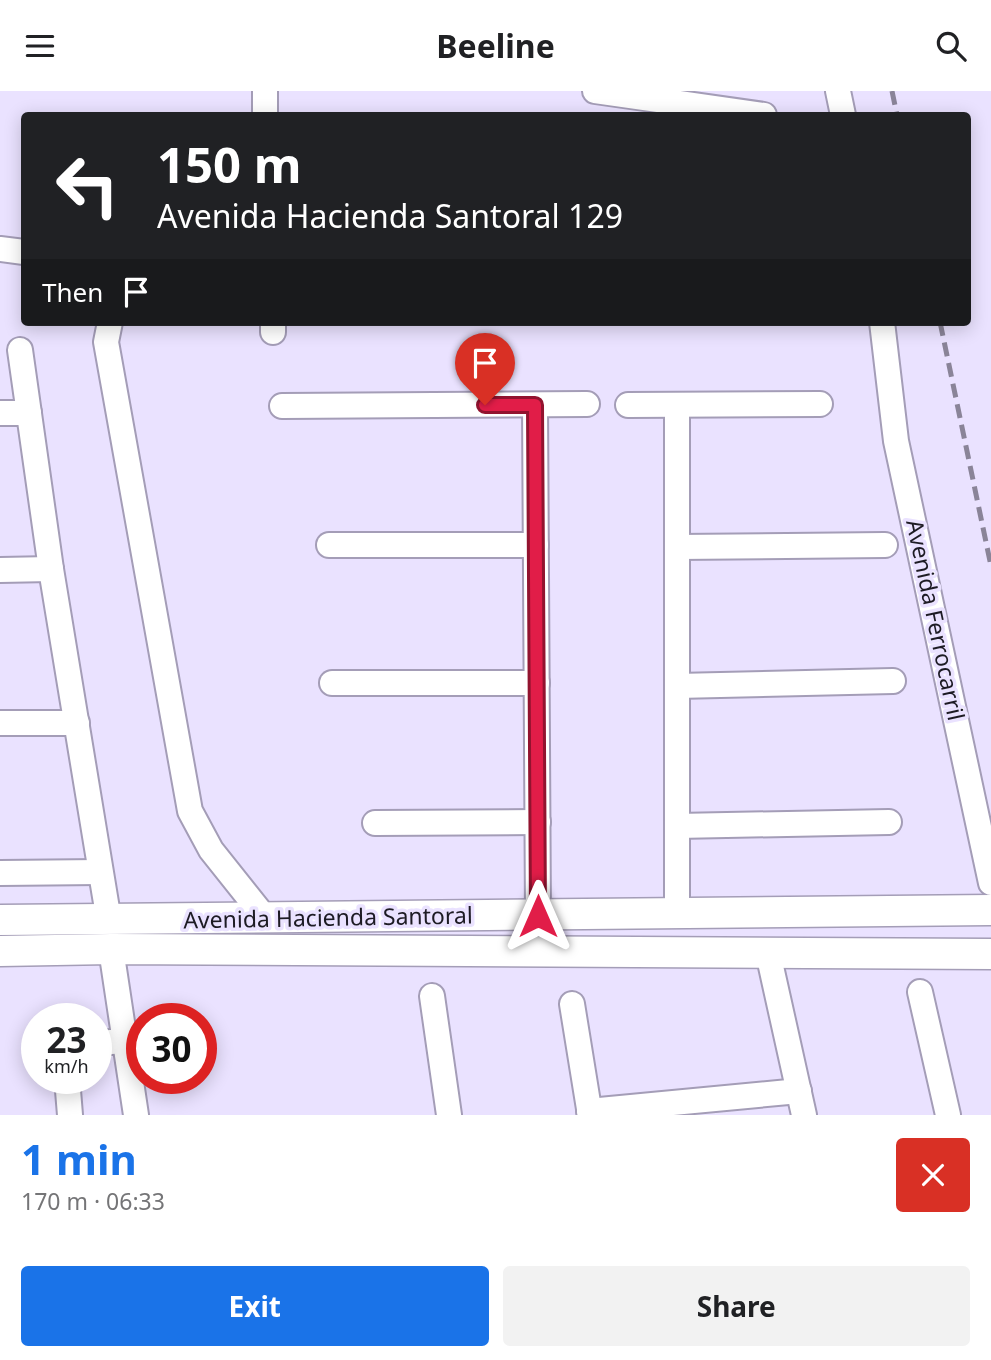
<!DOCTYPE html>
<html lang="en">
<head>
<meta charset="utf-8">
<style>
	:root { --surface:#fff; --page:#f2f2f2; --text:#202124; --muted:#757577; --accent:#1a73e8 }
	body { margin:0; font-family:"Noto Sans",sans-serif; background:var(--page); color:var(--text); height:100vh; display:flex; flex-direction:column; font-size:26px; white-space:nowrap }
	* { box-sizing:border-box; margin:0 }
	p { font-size:23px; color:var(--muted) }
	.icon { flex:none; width:38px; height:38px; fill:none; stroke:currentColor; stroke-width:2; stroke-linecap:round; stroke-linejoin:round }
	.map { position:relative; height:1024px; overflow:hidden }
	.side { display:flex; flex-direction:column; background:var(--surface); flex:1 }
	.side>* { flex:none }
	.banner { position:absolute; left:21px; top:21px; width:950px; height:214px; border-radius:7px; box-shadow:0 4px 18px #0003; background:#202124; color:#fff; overflow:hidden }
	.speed { position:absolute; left:21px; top:912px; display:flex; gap:14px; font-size:35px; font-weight:700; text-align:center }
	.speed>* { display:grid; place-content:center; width:91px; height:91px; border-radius:50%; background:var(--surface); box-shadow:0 4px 18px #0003; line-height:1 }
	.speed small { font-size:18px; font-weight:400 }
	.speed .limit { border:10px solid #d22; background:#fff; color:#111 }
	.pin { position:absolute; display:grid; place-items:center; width:60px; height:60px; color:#fff; margin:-72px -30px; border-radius:50% 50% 50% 0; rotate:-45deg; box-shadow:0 0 7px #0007 }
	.pin .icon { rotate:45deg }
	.me { position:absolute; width:77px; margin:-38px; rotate:0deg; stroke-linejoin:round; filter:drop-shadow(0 0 5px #0008) }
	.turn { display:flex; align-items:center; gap:24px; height:147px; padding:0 21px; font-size:32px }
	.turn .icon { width:91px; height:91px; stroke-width:2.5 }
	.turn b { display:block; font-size:49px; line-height:60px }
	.then { display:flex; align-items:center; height:66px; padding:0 21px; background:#0003; gap:14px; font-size:26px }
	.round { display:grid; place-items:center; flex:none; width:74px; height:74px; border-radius:7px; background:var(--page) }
	.summary { display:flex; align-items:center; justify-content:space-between; height:119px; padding:0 21px }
	h1 { font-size:42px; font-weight:700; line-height:52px; color:var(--accent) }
	.button { display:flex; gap:14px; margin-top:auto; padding:14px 21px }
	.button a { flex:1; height:80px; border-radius:7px; background:var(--accent); color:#fff; font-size:28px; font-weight:700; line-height:80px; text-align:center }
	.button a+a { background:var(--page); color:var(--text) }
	header { display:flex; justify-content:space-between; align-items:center; height:91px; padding:0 21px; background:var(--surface); font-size:32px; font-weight:700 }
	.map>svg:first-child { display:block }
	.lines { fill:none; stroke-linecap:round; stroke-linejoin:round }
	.minor-casing { stroke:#a49db7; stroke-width:28 }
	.tertiary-casing { stroke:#a49db7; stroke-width:33 }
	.minor { stroke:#fff; stroke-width:24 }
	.tertiary { stroke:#fff; stroke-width:30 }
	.rail { stroke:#8a8498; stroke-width:5; stroke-dasharray:14 7; stroke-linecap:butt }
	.route-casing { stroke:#92132f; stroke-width:18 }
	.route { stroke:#e11d48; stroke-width:12 }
	.labels { text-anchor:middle; stroke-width:7; stroke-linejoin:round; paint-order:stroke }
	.street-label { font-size:23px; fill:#1d1b24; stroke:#eae2ff }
</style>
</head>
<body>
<header><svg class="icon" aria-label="menu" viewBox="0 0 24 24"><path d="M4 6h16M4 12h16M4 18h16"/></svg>Beeline<svg class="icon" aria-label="search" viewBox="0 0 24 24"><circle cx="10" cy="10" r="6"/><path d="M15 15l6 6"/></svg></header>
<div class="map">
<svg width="991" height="1024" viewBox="0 0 991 1024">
	<rect width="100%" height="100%" fill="#eae2ff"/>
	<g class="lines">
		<g class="minor-casing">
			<g id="minor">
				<path d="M265,0v24"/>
				<path d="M595,0l169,24"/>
				<path d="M838,0l5,24"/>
				<path d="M0,158l24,3"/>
				<path d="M110,231l-4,20 84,469 21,39 55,69"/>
				<path d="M273,231v10"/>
				<path d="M882,231l14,119 95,442"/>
				<path d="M20,259l31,219 58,352"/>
				<path d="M535,314l3,511"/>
				<path d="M628,314l192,-1"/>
				<path d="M677,314v509"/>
				<path d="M282,315l305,-2"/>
				<path d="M0,322h29"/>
				<path d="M329,454h207"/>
				<path d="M677,456l208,-2"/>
				<path d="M0,479l51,-1"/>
				<path d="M332,592h205"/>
				<path d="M677,595l216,-5"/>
				<path d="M0,632h77"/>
				<path d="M375,732l163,-1"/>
				<path d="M677,735l212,-4"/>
				<path d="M0,782l100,-1"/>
				<path d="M111,858l25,166"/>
				<path d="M768,862l36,162"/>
				<path d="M920,901l28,123"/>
				<path d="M432,905l17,119"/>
				<path d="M572,913l18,111"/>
				<path d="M96,952l30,-2"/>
				<path d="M67,987l3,37"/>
				<path d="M589,1020l210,-20"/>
			</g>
		</g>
		<g class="tertiary-casing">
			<g id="tertiary">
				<path d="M0,829l991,-10"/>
				<path d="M0,860l111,-2 880,5"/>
			</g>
		</g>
		<use href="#minor" class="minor"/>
		<use href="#tertiary" class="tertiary"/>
		<g class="rail">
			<path d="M892,0l5,24"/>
			<path d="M940,231l51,244"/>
		</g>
	</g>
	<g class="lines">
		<g class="route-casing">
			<path id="route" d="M485,314h50l3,511"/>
		</g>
		<use href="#route" class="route"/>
	</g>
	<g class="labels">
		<g class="street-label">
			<text transform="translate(935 529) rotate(78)" y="8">Avenida Ferrocarril</text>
			<text transform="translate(328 827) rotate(-1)" y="8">Avenida Hacienda Santoral</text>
		</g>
	</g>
</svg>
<div class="speed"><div>23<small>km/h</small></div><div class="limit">30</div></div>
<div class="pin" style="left:485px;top:314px;background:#d93025"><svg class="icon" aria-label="arrive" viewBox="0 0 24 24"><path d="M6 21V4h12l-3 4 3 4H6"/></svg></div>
<svg class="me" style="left:538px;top:825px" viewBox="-20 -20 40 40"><path d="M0-17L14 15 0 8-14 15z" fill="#e11d48" stroke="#fff" stroke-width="4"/></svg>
<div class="banner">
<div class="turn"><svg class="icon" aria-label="left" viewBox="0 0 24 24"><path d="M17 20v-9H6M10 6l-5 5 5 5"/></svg><div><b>150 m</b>Avenida Hacienda Santoral 129</div></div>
<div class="then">Then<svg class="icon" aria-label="arrive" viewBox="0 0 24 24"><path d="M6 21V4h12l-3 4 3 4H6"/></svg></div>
</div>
</div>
<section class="side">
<div class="summary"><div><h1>1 min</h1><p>170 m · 06:33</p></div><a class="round" style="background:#d93025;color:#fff"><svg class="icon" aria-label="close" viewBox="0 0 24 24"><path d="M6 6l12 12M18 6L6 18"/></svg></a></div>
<div class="button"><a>Exit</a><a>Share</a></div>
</section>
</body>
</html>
